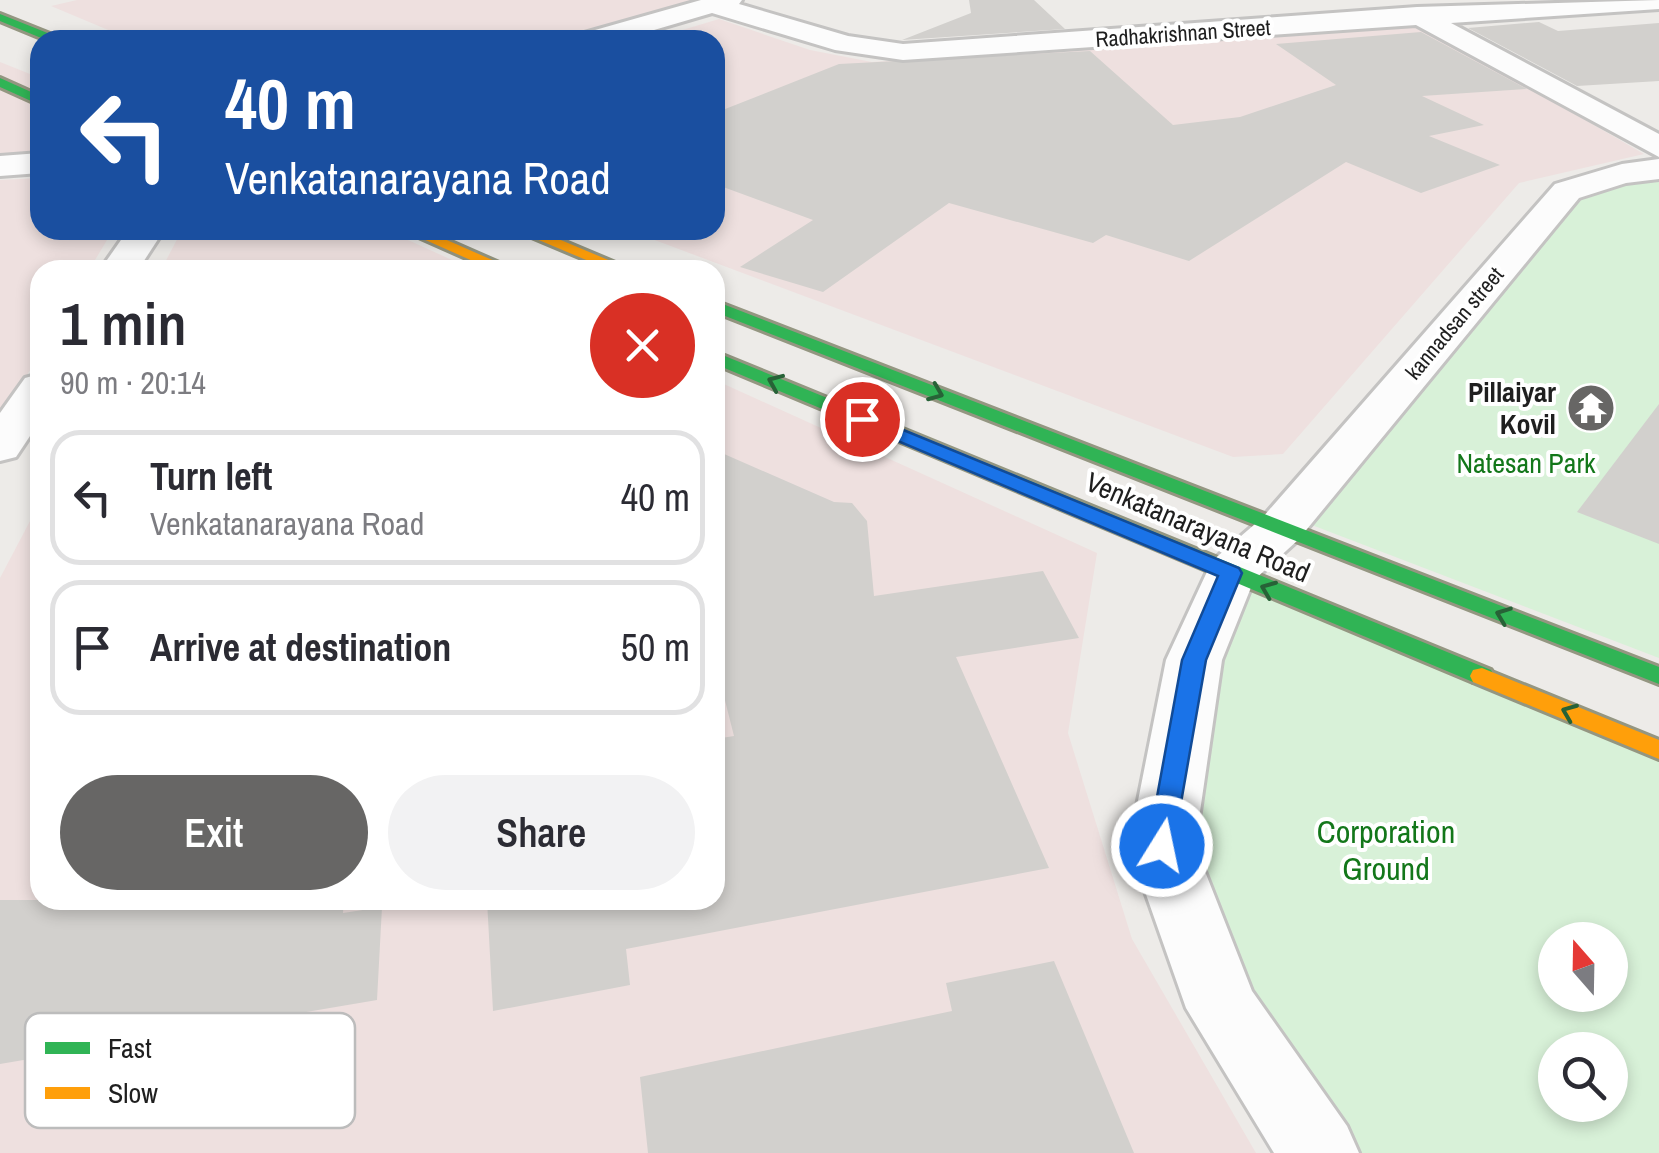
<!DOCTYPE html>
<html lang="en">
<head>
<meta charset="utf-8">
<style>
	:root { --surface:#fff; --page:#f2f2f3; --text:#2b2b33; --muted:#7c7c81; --line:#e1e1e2; --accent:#676665 }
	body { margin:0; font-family:"Archivo Narrow",sans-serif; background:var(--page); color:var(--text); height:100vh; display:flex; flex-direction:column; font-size:38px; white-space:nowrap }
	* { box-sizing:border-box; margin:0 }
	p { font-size:32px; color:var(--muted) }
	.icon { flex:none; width:55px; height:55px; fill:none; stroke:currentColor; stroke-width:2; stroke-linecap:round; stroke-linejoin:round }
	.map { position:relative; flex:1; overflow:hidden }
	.sheet { position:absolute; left:30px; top:260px; width:695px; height:650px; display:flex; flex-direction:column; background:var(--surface); border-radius:30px; box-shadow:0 5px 15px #0003 }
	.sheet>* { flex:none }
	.hud { position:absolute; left:30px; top:30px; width:695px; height:210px; border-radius:30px; box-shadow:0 5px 15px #0003; background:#1a4fa0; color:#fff; overflow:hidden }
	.needle { width:65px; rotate:340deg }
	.controls { position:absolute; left:1538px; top:922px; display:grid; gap:20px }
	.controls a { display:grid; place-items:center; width:90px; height:90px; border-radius:50%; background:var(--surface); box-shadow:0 5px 15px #0003; font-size:50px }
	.pin { position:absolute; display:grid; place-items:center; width:85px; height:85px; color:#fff; margin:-42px; border:5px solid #fff; border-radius:50%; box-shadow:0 2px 10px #0007 }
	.me { position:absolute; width:110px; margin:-55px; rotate:10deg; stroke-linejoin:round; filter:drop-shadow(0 0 8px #0008) }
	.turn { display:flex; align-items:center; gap:35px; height:210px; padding:0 30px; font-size:45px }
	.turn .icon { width:130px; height:130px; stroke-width:2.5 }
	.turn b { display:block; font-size:70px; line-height:85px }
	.round { display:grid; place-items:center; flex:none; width:105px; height:105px; border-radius:52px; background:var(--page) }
	.summary { display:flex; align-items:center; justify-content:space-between; height:170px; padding:0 30px }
	h1 { font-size:60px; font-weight:600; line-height:75px }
	.action { display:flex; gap:20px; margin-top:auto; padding:20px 30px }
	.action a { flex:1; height:115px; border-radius:60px; background:var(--accent); color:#fff; font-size:40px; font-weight:600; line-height:115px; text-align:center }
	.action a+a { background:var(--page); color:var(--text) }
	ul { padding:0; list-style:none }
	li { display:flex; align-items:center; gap:30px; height:135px; margin:0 20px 15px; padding:0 10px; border:5px solid var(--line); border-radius:30px }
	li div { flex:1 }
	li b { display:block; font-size:38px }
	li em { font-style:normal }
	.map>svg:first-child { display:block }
	.commercial { fill:#eee0df }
	.park { fill:#d8f1d8; fill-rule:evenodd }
	.building { fill:#d2d0cd }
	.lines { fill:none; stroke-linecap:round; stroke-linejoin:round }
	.street-casing { stroke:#c4c3c2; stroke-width:6 }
	.fast-casing { stroke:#949681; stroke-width:6 }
	.slow-casing { stroke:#949681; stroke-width:6 }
	.street { fill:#fcfcfc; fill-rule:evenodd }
	.fast { fill:#30b455; fill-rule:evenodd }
	.slow { fill:#ff9f0a; fill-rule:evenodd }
	.oneway { stroke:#276237 }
	.route { fill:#1a73e8; stroke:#114b97; stroke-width:2.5 }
	.labels { text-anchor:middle; stroke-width:8; stroke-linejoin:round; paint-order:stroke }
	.far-street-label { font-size:22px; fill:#1f1f1f; stroke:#fff }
	.poi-label { font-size:28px; font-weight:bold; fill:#1f1f1f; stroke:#fff; text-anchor:end }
	.park-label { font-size:28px; fill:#13771a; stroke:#fff }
	.street-label { font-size:28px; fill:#1f1f1f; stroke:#fff }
	.near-park-label { font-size:32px; fill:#13771a; stroke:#fff }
	.key { fill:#fff; stroke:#bcbcbc; stroke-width:2.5 }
	.key-label { font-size:28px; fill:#1f1f1f }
</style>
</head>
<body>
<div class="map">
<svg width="1659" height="1153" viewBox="0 0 1659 1153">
	<rect width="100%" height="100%" fill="#edebe8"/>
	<g class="commercial">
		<path d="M77,0h634l-139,40h-440l-81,-34z"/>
		<path d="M719,19l91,31 62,12 551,-36 221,128 -125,29 -236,271 -50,3 -605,-227h87v-190h-66z"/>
		<path d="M0,62l40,16v78l-40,3z"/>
		<path d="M40,178v52h73l-24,40h-49v83l-40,68v-241z"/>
		<path d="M182,230h204l88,40h-313z"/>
		<path d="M715,380l382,173 -29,180 64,206 124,214h-1256v-575l40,-76v398h675z"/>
	</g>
	<g class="park">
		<path d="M1659,176v482l-355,-136 273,-328z"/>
		<path d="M1248,589l411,168v396h-319l-96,-140 -59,-157 28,-181zM1555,940h55v55h-55zM1555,1050h55v55h-55z"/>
	</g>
	<g class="building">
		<path d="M969,0h65l31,29 -163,11 69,-27z"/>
		<path d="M1539,22l19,9 101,-8v58l-82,5 -109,-58z"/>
		<path d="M1421,32l106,57 -105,7 62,29 -55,11 71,29 -79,28 -75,-31 -157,99 -83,-26 -13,8 -144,-40 -126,89 -83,-25 73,-47 -98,-36v-71l124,-49 251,-13 83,74 67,-8 96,-32 -60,-41z"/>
		<path d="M1659,404v140l-82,-32z"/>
		<path d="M715,450l119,52 18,1 15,18 7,75 169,-25 36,67 -123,19 93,211 -423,81 4,36 -137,26 -6,-111h228v-161l19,-3 -19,-75z"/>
		<path d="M0,900h344l-1,13 39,-6 -5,93 -377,64z"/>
		<path d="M1054,961l80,192h-486l-8,-76 312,-66 -6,-28z"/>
	</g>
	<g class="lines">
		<g class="street-casing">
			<g id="street">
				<path d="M701,0h41l-3,4 109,32 55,8 514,-37 242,-7v9l-208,14 208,111v23l-243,-132 -513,35 -68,-10 -123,-37 -92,27h-43l4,-6z"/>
				<path d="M40,153v20l-40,3v-20z"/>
				<path d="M1659,159v20l-33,4 -47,15 -281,342 -44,40 -32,80 -27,186 57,145 95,135 12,27h-85l-88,-145 -57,-162 37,-186 46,-99 50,-43 293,-334 67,-20z"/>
				<path d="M128,230h36l-26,40h-38z"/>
				<path d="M40,374v47l-24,36 -16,4v-48l25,-35z"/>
			</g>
		</g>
		<g class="fast-casing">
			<g id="fast">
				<path d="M0,14l60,24 2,2h-16l-46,-19z"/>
				<path d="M0,78l40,18v9l-40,-18z"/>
				<path d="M715,301l944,366v17l-944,-372z"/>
				<path d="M715,352l776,318 3,6 -3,6h-18l-758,-318z"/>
			</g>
		</g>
		<g class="slow-casing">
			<g id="slow">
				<path d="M403,230h21l91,40h-22z"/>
				<path d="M515,230h22l95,40h-22z"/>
				<path d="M1482,668l177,72v19l-186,-77 -3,-6 3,-6z"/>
			</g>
		</g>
		<use href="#street" class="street"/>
		<use href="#fast" class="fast"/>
		<use href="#slow" class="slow"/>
	</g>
	<defs><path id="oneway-chevron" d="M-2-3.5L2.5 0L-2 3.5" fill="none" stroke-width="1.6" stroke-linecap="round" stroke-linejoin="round" transform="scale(2.5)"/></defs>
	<g class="oneway">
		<use href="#oneway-chevron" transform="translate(775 382) rotate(-157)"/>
		<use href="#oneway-chevron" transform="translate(936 393) rotate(22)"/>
		<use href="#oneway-chevron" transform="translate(1268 589) rotate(-158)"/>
		<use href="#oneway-chevron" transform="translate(1503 615) rotate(-159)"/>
		<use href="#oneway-chevron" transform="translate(1569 712) rotate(-158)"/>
	</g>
	<path class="route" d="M862,413l377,155 3,5 -36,87 -34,194 -10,3 -10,-3 -4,-8 34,-186 36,-84 -363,-153 -3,-4z"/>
	<defs>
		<g id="temple-disc" transform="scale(2.5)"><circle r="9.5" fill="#676665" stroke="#fff"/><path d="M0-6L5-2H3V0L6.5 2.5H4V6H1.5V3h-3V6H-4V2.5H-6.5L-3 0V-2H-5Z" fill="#fff"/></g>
	</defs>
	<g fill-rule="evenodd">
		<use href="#temple-disc" x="1591" y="408"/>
	</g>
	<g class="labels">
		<g class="far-street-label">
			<text transform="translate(1183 33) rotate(-4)" y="8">Radhakrishnan Street</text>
			<text transform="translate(1454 323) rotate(-50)" y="8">kannadsan street</text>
		</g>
		<g class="poi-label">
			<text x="1556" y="402">Pillaiyar<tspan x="1556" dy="32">Kovil</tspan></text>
		</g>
		<g class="park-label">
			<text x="1526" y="473">Natesan Park</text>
		</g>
		<g class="street-label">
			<text transform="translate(1198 527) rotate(23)" y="10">Venkatanarayana Road</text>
		</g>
		<g class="near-park-label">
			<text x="1386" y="843">Corporation<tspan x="1386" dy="37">Ground</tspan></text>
		</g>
	</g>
	<rect x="25" y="1013" width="330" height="115" rx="15" class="key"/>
	<rect x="45" y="1042" width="45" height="12" fill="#30b455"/>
	<rect x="45" y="1087" width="45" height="12" fill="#ff9f0a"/>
	<g class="key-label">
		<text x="108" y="1058">Fast</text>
		<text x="108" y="1103">Slow</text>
	</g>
</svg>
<div class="controls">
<a><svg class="needle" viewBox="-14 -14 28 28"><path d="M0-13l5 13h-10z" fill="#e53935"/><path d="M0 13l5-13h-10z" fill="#7c7c81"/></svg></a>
<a><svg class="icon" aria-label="search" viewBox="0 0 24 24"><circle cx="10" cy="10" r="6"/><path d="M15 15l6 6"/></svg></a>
</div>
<div class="pin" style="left:862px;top:419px;background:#d93025"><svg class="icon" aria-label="arrive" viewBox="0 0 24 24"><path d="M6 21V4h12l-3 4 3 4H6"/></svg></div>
<svg class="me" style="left:1162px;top:846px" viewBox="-20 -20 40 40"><circle r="17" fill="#1a73e8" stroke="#fff" stroke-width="3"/><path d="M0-11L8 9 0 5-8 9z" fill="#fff"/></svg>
<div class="hud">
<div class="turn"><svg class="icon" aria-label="left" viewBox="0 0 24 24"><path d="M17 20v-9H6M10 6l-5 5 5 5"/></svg><div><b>40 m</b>Venkatanarayana Road</div></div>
</div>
<section class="sheet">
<div class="summary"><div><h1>1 min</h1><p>90 m · 20:14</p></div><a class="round" style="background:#d93025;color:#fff"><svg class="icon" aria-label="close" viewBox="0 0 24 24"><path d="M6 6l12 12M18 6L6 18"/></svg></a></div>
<ul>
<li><svg class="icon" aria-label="left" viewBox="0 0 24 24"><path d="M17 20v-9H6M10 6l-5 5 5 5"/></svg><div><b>Turn left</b><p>Venkatanarayana Road</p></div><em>40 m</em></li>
<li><svg class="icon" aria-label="arrive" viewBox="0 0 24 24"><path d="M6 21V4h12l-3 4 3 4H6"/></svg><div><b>Arrive at destination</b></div><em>50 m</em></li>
</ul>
<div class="action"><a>Exit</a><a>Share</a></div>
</section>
</div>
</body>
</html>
